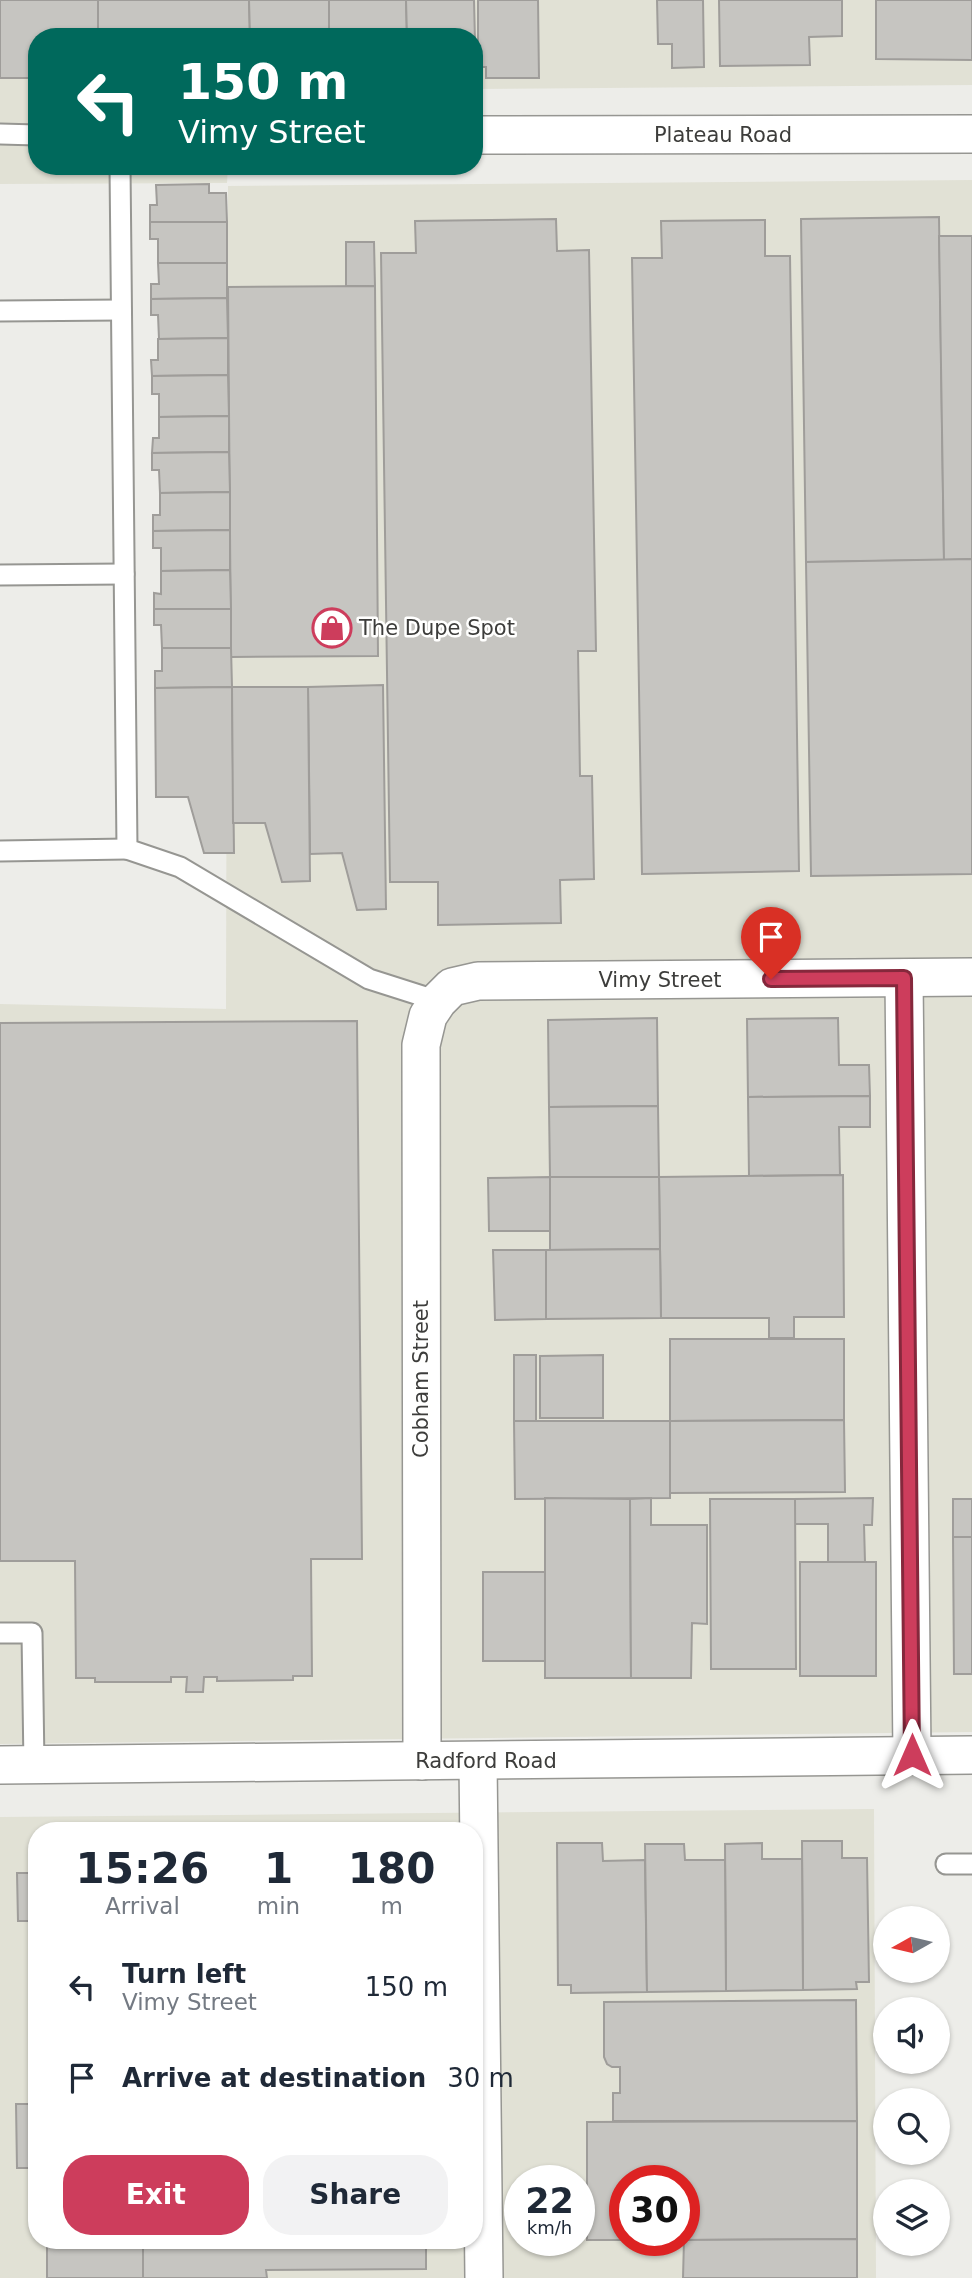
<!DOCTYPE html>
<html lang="en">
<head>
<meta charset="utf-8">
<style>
	:root { --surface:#fff; --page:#f2f2f3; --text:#1f2937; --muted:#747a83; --accent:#cd3d5c }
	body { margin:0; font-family:"DejaVu Sans",sans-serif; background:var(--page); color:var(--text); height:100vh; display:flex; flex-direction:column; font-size:26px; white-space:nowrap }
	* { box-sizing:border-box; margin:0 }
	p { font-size:23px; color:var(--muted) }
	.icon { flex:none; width:38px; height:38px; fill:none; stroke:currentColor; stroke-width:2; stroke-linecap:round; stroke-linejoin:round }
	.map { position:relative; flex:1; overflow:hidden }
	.side { position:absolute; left:28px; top:1822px; width:455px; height:427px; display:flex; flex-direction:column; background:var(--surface); border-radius:28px; box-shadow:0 2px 5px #0004 }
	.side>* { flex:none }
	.banner { position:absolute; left:28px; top:28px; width:455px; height:147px; border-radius:28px; box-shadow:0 2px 5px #0004; background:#00695c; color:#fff; overflow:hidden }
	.needle { width:46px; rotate:262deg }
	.buttons { position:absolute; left:873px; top:1906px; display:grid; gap:14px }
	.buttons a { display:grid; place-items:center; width:77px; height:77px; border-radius:50%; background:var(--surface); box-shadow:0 2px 5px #0004; font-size:35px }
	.speed { position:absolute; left:504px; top:2165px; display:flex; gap:14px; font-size:35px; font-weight:700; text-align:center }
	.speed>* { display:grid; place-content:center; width:91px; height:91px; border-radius:50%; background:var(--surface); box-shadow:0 2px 5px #0004; line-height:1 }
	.speed small { font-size:18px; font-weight:400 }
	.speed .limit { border:10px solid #d22; background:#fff; color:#111 }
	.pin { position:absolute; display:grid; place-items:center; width:60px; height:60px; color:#fff; margin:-72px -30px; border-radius:50% 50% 50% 0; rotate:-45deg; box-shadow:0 0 7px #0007 }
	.pin .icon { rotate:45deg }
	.me { position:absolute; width:77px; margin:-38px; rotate:0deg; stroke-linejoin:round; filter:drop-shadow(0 0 5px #0008) }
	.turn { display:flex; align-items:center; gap:24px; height:147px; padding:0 35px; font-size:32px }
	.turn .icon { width:91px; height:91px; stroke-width:2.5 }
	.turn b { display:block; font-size:49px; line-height:60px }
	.eta { display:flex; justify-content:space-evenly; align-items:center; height:119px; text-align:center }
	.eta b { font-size:42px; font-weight:700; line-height:49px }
	.button { display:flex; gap:14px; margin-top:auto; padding:14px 35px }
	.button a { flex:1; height:80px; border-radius:28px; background:var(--accent); color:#fff; font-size:28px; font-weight:700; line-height:80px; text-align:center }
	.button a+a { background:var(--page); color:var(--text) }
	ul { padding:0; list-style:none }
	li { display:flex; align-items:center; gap:21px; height:91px; padding:0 35px }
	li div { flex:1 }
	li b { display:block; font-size:26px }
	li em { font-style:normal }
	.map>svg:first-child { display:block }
	.built { fill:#e1e1d5; fill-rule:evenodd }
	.building { fill:#c6c5c1; stroke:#9f9d9a; stroke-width:2 }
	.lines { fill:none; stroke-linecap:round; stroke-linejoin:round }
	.service-casing { stroke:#969692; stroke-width:23 }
	.minor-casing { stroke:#969692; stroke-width:40 }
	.service { stroke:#fff; stroke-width:19 }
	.minor { stroke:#fff; stroke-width:37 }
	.route-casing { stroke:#85283c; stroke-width:18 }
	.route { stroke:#cd3d5c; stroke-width:12 }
	.labels { text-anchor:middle; stroke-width:5; stroke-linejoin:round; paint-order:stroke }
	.street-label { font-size:21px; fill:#3d3d3b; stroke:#fffffe }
	.poi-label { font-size:21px; fill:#3d3d3b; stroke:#fffffe; text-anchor:start }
</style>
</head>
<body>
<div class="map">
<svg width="972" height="2278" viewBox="0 0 972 2278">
	<rect width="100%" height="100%" fill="#edede9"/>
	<g class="built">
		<path d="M0,0h972v85l-498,4v-52h-437v129h191l-1,17 -227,1z"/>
		<path d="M972,180v1552l-972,12v-740l226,5 2,-823z"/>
		<path d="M874,1809l2,469h-876v-461zM37,1830h437v410h-437zM520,2180h59v60h-59zM625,2180h59v60h-59z"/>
	</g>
	<g class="building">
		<path d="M0,0h98v37h-61v41h-37z"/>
		<path d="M98,0h151l1,36 -152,1z"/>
		<path d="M249,0h80v37h-79z"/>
		<path d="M329,0h77l1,37h-78z"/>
		<path d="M406,0h68l1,41 -1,-4h-67z"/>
		<path d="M478,0h60l1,78h-53v-11h-8z"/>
		<path d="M657,0h46l1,67 -32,1v-24h-14z"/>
		<path d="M719,0h123v36l-33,1 1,28 -90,1z"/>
		<path d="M876,0h96v60l-96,-1z"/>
		<path d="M209,184v9h17l1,29h-77v-17h7l-1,-20z"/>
		<path d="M939,217l5,343 -138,2 -5,-343z"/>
		<path d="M556,219l1,32 32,-1 7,401h-18l2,125h12l2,103 -34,1 1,43 -123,2v-43h-48l-9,-629h35l-1,-32z"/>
		<path d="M765,220v36h25l9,615 -157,3 -10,-616h30l-1,-37z"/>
		<path d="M150,222h77v41h-69v-24h-8z"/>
		<path d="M939,236h33v323l-28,1z"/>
		<path d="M346,242h28l1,44h-29z"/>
		<path d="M158,263h69v35l-76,1v-15h8z"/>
		<path d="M375,286l3,370 -147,1 -3,-370z"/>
		<path d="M227,298l1,40 -69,1 -1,-24h-7v-16z"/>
		<path d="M228,338v37l-76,1 -1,-16h7v-21z"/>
		<path d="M228,375l1,41 -70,1v-23h-7v-18z"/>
		<path d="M229,416v36l-77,1 1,-15h6v-21z"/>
		<path d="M229,452l1,40 -70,1 -1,-23h-7v-17z"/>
		<path d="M230,492v38l-77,1v-16h7v-22z"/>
		<path d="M230,530v40l-69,1v-23h-8v-17z"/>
		<path d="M972,559v315l-161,2 -5,-314z"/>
		<path d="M230,570l1,39h-77v-16l7,1v-23z"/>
		<path d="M154,609h77v39h-69l-1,-23h-7z"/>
		<path d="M162,648h69l1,39 -77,1v-17h7z"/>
		<path d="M383,685l3,224 -29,1 -15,-57 -32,1 -2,-167z"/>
		<path d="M232,687l2,166h-30l-16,-56h-32l-1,-109z"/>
		<path d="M232,687h76l2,194 -28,1 -17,-59h-32z"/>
		<path d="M657,1018l1,88 -109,1 -1,-87z"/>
		<path d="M838,1018l1,47h30l1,31 -122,1 -1,-78z"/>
		<path d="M357,1021l5,538h-51l1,117h-19v4l-76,1v-4h-13l-1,15h-17l1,-15h-16v5h-76v-4h-19l-1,-117h-75v-538z"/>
		<path d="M870,1096v31h-31l1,48 -91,1 -1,-79z"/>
		<path d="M658,1106l1,71h-109l-1,-70z"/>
		<path d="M843,1175l1,142h-50v21h-25v-20h-108l-2,-141z"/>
		<path d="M550,1177v54h-61l-1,-53z"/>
		<path d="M550,1177h109l1,72 -110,1z"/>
		<path d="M660,1249l1,69 -115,1v-69z"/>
		<path d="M493,1250h53v69l-51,1z"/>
		<path d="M670,1339h174v81l-174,1z"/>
		<rect x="514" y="1355" width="22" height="66"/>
		<path d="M603,1355v63h-63v-62z"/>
		<path d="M844,1420l1,72 -175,1v-72z"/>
		<path d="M514,1421h156v77l-155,1z"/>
		<path d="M545,1498l85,1 1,179h-86z"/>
		<path d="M651,1498v27h56v99l-15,-1 -1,55h-60l-1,-179z"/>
		<path d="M873,1498l-1,27h-8l1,37h-37v-38h-33v-25z"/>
		<path d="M710,1499h85l1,170h-85z"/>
		<rect x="953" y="1499" width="19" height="38"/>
		<path d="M953,1537h19v137h-18z"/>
		<rect x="800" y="1562" width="76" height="114"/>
		<rect x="483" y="1572" width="62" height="89"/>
		<path d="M802,1841h40v17h25l2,124h-13l1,7 -54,1z"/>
		<path d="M557,1843h45l1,18 42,-1 2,132 -76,1v-8h-13z"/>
		<path d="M762,1843v16h40l1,131 -77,1 -1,-147z"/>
		<path d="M645,1844h39l1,16h40l1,131 -79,1z"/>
		<path d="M17,1873h20v48h-19z"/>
		<path d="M856,2000l1,121h-244v-28h7v-26h-8l-5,-3 -3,-7v-55z"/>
		<path d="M16,2104h21v64h-20z"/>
		<path d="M857,2121v118l-173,1v-60h-59v60h-38v-118z"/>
		<path d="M857,2239v39h-174l1,-38z"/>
		<rect x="47" y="2240" width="96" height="38"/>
		<path d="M143,2240h283v29l-160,1 1,8h-124z"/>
	</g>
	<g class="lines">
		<g class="service-casing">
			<g id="service">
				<path d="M0,134l37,1"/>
				<path d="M120,166l7,683 53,18 189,112 69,22"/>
				<path d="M0,311l121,-1"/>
				<path d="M0,575l124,-1"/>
				<path d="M0,851l127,-2"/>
				<path d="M0,1633h32l2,132"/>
				<path d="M946,1864h26"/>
			</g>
		</g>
		<g class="minor-casing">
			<g id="minor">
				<path d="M474,135l498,-1"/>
				<path d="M904,978l8,777"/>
				<path d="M422,1761l-1,-716 7,-29 10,-15 14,-14 26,-6 494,-4"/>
				<path d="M478,1762l6,516"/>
				<path d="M0,1765l972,-10"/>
			</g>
		</g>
		<use href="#service" class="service"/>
		<use href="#minor" class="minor"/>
	</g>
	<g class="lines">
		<g class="route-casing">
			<path id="route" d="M771,979l133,-1 8,777"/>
		</g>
		<use href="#route" class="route"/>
	</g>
	<defs>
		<g id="shop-ring" transform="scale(2.0125)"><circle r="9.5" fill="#fffffe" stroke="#cd3d5c" stroke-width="1.5"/><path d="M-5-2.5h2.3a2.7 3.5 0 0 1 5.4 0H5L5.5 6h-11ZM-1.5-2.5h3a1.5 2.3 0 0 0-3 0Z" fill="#cd3d5c"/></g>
	</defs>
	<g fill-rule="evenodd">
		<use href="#shop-ring" x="332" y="628"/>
	</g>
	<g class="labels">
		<g class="street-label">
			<text x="723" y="142">Plateau Road</text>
			<text x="660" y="987">Vimy Street</text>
			<text transform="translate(421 1379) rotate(-90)" y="7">Cobham Street</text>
			<text x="486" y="1768">Radford Road</text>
		</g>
		<g class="poi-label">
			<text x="359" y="635">The Dupe Spot</text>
		</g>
	</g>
</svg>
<div class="buttons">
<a><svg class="needle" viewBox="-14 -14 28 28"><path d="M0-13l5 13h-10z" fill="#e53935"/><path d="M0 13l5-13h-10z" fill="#747a83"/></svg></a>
<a><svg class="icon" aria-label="sound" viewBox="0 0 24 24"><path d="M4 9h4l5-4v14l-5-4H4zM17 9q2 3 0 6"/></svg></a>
<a><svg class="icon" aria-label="search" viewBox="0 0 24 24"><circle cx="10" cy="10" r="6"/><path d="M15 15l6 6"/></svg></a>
<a><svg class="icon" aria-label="layers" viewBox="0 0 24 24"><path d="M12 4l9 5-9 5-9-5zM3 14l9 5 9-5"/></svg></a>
</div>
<div class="speed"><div>22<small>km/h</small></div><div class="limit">30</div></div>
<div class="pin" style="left:771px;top:979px;background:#d93025"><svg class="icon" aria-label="arrive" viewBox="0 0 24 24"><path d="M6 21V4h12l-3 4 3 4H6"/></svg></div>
<svg class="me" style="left:912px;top:1755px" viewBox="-20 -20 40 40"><path d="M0-17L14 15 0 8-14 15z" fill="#cd3d5c" stroke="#fff" stroke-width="4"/></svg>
<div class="banner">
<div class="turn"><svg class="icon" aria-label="left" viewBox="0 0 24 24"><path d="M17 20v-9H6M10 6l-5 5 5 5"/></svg><div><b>150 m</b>Vimy Street</div></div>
</div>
<section class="side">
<div class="eta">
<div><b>15:26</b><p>Arrival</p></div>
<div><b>1</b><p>min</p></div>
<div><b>180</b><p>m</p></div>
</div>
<ul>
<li><svg class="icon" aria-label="left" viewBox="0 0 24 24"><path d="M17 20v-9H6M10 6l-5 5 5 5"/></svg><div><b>Turn left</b><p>Vimy Street</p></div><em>150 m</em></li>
<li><svg class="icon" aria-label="arrive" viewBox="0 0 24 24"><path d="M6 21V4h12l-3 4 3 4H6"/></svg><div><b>Arrive at destination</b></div><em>30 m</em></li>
</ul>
<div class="button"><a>Exit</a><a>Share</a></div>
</section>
</div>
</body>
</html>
